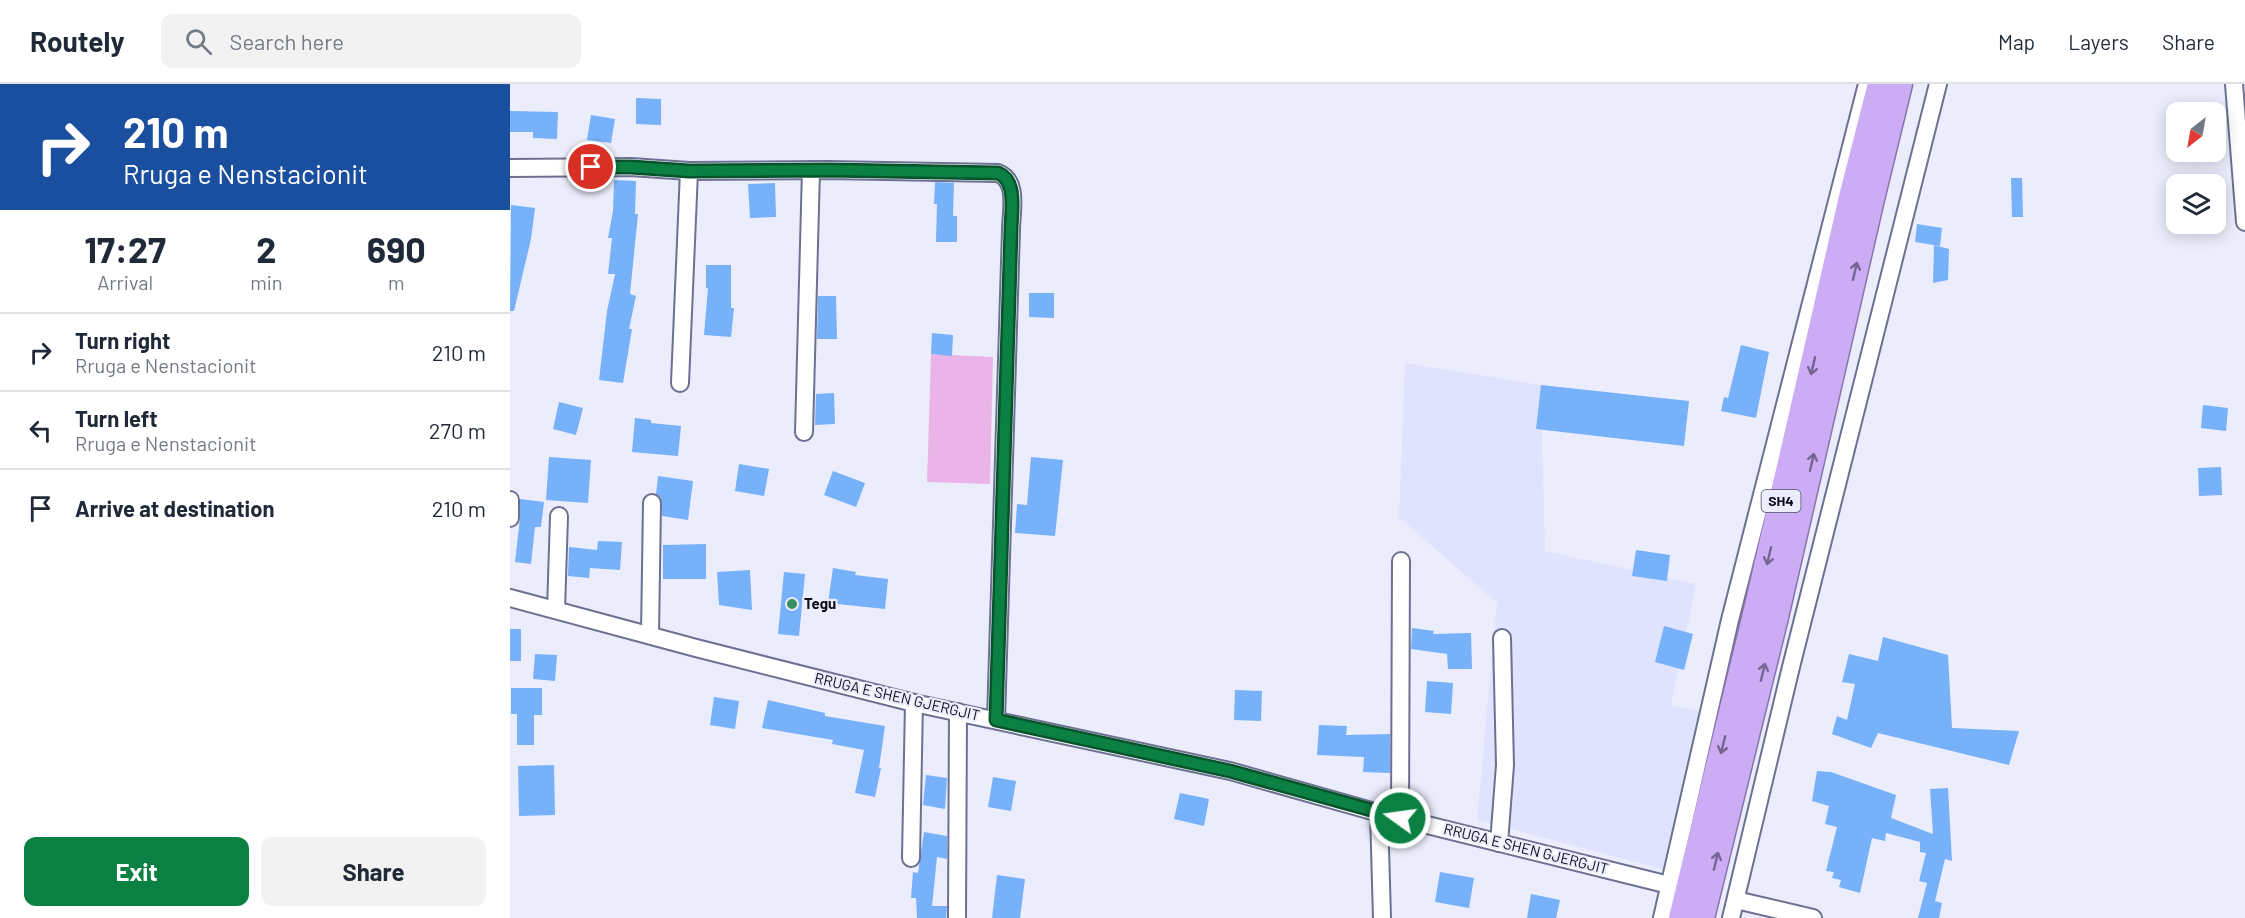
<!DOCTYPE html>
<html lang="en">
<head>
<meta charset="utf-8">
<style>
	:root { --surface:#fff; --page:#f2f2f3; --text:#1f2937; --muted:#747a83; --line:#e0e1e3; --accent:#0b8043 }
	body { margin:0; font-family:Barlow,sans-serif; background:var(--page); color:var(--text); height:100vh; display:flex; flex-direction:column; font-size:22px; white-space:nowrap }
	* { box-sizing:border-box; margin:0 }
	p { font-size:20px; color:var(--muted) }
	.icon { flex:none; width:33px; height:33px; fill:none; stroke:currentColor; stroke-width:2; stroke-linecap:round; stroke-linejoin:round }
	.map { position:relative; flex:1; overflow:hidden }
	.details { display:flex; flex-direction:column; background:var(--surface); width:510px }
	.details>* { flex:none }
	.guide { background:#1a4fa0; color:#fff; overflow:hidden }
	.needle { width:39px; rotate:211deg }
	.tools { position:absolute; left:1656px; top:18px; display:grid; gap:12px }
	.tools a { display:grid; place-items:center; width:60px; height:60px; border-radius:12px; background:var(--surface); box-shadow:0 3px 15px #0003; font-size:30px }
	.pin { position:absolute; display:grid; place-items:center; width:51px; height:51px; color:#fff; margin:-26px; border:3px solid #fff; border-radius:50%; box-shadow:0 2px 6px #0007 }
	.me { position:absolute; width:66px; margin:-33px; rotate:284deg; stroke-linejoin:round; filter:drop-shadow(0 0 4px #0008) }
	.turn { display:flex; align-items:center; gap:21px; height:126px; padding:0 24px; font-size:27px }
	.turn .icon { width:78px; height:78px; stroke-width:2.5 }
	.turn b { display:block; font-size:42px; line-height:51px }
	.eta { display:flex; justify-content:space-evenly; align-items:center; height:102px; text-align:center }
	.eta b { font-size:36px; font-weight:700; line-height:42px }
	.cta { display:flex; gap:12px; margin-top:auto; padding:12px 24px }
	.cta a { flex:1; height:69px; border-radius:12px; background:var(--accent); color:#fff; font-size:24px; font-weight:700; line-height:69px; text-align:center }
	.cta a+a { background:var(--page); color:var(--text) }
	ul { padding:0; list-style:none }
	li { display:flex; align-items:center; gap:18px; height:78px; padding:0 24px; border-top:2px solid var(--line) }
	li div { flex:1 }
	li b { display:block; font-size:22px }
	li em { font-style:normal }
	header { display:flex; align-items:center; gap:36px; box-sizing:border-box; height:84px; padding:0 30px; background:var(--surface); border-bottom:2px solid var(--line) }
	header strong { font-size:28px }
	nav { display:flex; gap:33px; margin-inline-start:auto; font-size:21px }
	.search { width:420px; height:54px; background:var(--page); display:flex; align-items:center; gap:15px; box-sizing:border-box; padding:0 21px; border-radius:12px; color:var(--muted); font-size:22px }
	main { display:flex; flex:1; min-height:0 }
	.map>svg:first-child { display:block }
	.built { fill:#dfe3fd }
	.green { fill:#ebb4e8 }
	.building { fill:#77b1fa }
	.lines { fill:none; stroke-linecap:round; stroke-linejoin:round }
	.minor-casing { stroke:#6d7191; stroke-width:20 }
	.highway-casing { stroke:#8974a8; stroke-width:27 }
	.minor { stroke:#fff; stroke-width:16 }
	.highway { stroke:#ccacf5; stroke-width:24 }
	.oneway { stroke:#766492 }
	.route-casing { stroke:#07532c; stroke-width:15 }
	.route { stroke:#0b8043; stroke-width:10 }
	.poi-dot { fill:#398d5f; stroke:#ebedfc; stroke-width:2 }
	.labels { text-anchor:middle; stroke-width:4.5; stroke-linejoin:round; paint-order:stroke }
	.shield { fill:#ebedfc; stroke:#4f505d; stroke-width:1.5 }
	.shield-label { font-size:14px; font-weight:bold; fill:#0c0d19 }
	.poi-label { font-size:15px; font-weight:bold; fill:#0c0d19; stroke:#ebedfc; text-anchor:start }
	.street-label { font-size:15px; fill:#0c0d19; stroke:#ebedfc }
</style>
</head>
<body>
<header>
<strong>Routely</strong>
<div class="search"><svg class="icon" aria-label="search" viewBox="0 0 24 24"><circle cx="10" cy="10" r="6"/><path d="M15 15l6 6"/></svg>Search here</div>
<nav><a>Map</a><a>Layers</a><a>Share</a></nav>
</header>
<main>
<section class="details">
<div class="guide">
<div class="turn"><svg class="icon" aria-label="right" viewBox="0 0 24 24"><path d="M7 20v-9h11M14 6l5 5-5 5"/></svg><div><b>210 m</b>Rruga e Nenstacionit</div></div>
</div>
<div class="eta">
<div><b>17:27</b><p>Arrival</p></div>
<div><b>2</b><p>min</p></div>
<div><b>690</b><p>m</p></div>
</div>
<ul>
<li><svg class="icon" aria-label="right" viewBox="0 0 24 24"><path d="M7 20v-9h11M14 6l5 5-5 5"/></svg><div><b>Turn right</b><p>Rruga e Nenstacionit</p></div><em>210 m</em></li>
<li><svg class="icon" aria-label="left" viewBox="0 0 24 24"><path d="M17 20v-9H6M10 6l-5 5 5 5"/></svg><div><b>Turn left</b><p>Rruga e Nenstacionit</p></div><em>270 m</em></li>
<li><svg class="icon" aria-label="arrive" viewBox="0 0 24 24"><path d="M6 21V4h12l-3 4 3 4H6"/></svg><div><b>Arrive at destination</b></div><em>210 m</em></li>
</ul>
<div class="cta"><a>Exit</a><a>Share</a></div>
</section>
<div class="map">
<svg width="1735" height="834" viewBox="0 0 1735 834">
	<rect width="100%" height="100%" fill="#ebedfc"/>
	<path class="built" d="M895,279l136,22 4,166 151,33 -25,121 36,7 -38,159 -192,-51 20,-217 -98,-86z"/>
	<path class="green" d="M421,270l62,3 -3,127 -63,-2z"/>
	<g class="building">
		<path d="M126,14l25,1v26l-25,-1z"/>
		<path d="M0,27l48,1 -1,27 -24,-1v-6h-23z"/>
		<path d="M81,31l24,4 -4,24 -24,-3z"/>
		<path d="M1501,94h11l1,39h-11z"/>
		<path d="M104,96l22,1 -1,33h3l-8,80 6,2 -7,33h3l-9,54 -24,-3 8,-69 8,-37h-7l4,-36h-4l5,-27z"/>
		<path d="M425,98l19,1 -1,33h4v26h-21l1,-38h-3z"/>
		<path d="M265,99l1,34 -26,1 -2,-34z"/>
		<path d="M1,121l24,3 -4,31 -17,72h-4z"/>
		<path d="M1407,140l25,4 -2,18 -25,-4z"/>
		<path d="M1424,161l15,4 -1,31 -15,3z"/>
		<path d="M196,181h25v43h3l-3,29 -27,-2 4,-47h-2z"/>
		<path d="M519,209h25v25l-25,-1z"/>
		<path d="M308,212h18l1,43h-20z"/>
		<path d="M422,249l21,2 -1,21 -21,-2z"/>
		<path d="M1231,261l28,7 -13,66 -35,-7 3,-14 4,1z"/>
		<path d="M1031,301l148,16 -5,45 -148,-17z"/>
		<path d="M324,309l1,31 -20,1 1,-31z"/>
		<path d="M49,318l24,6 -7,27 -23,-6z"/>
		<path d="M1693,321l25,3 -2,23 -25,-3z"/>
		<path d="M125,334l16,2v3l30,3 -3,30 -46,-4z"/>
		<path d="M39,373l42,3 -3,43 -42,-3z"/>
		<path d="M521,373l32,3 -8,76 -40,-3 2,-29 10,1z"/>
		<path d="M229,380l30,5 -5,27 -29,-5z"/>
		<path d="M1711,383l1,28 -23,1 -1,-28z"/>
		<path d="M323,387l32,12 -9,24 -32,-12z"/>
		<path d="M148,392l35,5 -5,39 -26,-4 -1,-18 -5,-4z"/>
		<path d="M10,415l24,3 -3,25h-6l-4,37 -16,-2 5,-44z"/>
		<path d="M88,457l24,1 -2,28 -30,-2 -1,10 -21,-2 1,-29 28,3z"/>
		<path d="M196,460v35h-43v-34z"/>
		<path d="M1126,466l34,5 -3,26 -35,-5z"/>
		<path d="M323,484l23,4 -1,3 33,4 -3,30 -57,-6z"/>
		<path d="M240,486l2,40 -33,-5 -2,-33z"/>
		<path d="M274,488l21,2 -6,62 -21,-2z"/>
		<path d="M1154,542l29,8 -9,36 -29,-8z"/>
		<path d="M902,544l22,3 -1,3 38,-1 1,36h-24l-1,-15 -36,-5z"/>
		<rect x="0" y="545" width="11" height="32"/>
		<path d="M1373,553l65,18 4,73 67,3 -10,34 -131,-32 -7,15 -39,-14 5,-18 10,4 8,-36 -13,-2 7,-28 29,7z"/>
		<path d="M25,570l22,1 -2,26 -22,-2z"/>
		<path d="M917,597l26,2 -2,31 -26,-2z"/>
		<path d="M1,604h31v27h-8v30h-17v-31h-6z"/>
		<path d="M725,606l27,1 -1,30 -27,-1z"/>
		<path d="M204,613l25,4 -4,28 -25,-4z"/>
		<path d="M258,616l57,13v3l60,10 -6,42h2l-6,29 -20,-4 9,-43 -32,-6 1,-4 -71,-12z"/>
		<path d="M809,641l28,1 -1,9 44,-1v39l-27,-1 1,-15 -47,-2z"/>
		<path d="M44,681l1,50 -36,1 -1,-50z"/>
		<path d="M1307,687l14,1 65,23 -5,23 42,16 -3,-45 18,-1 4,73 -7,-2 -10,42 7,2 -3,15h-21l9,-35 -8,-2 7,-28 -6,-1v-10l-34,-9 -1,8 -13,-3 -12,55 -21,-6 2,-7 -9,-2 2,-6 -8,-1 11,-44 -12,-3 4,-18 -17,-5z"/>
		<path d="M416,691l21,3 -2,31 -22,-4z"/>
		<path d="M483,693l23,4 -5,30 -23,-4z"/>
		<path d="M670,709l29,6 -5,27 -30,-7z"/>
		<path d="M414,748l23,4v23l-10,-2 -5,49h15l-1,12h-29l-1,-20h-5l2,-26 5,1z"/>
		<path d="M930,788l34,6 -5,30 -34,-6z"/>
		<path d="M487,791l28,4 -5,39h-28z"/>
		<path d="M1021,810l29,6 -4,18h-29z"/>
	</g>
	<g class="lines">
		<g class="minor-casing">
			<g id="minor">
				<path d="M1724,0l11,138"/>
				<path d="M0,84l121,-1 58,4 139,-1 170,3c21,8 13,39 13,57l-15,490"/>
				<path d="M170,299l9,-212"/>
				<path d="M294,348l7,-262"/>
				<path d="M0,434v-18"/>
				<path d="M0,514l186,50 218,55 316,68 149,42 290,72"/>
				<path d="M46,526l3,-94"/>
				<path d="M140,551l2,-132"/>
				<path d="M869,729l3,105"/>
				<path d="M890,734l1,-257"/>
				<path d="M989,759l6,-78 -3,-127"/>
				<path d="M401,774l3,-155"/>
				<path d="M1226,816l77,18"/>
				<path d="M447,834l1,-206"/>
				<path d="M1152,834l68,-298 137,-536"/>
				<path d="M1221,834l60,-251 147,-583"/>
			</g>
		</g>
		<g class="highway-casing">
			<g id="highway">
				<path d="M1171,834l75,-308 96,-417 28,-109"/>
				<path d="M1192,834l74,-301 96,-418 28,-115"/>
			</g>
		</g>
		<use href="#minor" class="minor"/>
		<use href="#highway" class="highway"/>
	</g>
	<defs><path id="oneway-shaft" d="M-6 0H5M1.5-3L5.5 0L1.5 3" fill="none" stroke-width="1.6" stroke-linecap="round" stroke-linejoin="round" transform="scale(1.5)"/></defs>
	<g class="oneway">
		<use href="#oneway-shaft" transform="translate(1345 187) rotate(-77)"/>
		<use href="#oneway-shaft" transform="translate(1303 282) rotate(103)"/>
		<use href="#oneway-shaft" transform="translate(1302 378) rotate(-77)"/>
		<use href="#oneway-shaft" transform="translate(1259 472) rotate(103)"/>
		<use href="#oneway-shaft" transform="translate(1253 588) rotate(-76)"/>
		<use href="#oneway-shaft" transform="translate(1213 661) rotate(104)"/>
		<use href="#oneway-shaft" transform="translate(1206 777) rotate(-76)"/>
	</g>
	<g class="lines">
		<g class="route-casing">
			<path id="route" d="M81,83h40l58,4 139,-1 170,3c20,8 13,39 13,57l-15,490 234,51 170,47"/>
		</g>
		<use href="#route" class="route"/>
	</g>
	<circle class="poi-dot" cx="282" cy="520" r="6"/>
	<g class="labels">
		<rect class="shield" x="1251.5" y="406" width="39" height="22" rx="4.5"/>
		<g class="shield-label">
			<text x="1271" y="422">SH4</text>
		</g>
		<g class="poi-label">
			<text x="294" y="525">Tegu</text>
		</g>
		<g class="street-label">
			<text transform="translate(387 613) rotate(13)" y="5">RRUGA E SHEN GJERGJIT</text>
			<text transform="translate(1016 765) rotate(14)" y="5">RRUGA E SHEN GJERGJIT</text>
		</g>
	</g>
</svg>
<div class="tools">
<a><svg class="needle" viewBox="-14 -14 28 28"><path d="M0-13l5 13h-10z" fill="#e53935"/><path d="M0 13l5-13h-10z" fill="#747a83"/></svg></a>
<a><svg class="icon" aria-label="layers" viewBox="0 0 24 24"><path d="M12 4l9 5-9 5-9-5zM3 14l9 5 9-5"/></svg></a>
</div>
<div class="pin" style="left:81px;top:83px;background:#d93025"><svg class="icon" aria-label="arrive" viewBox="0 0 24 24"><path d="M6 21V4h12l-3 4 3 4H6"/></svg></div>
<svg class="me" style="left:890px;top:734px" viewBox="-20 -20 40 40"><circle r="17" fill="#0b8043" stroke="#fff" stroke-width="3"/><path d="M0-11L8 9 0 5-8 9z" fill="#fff"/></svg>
</div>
</main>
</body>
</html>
